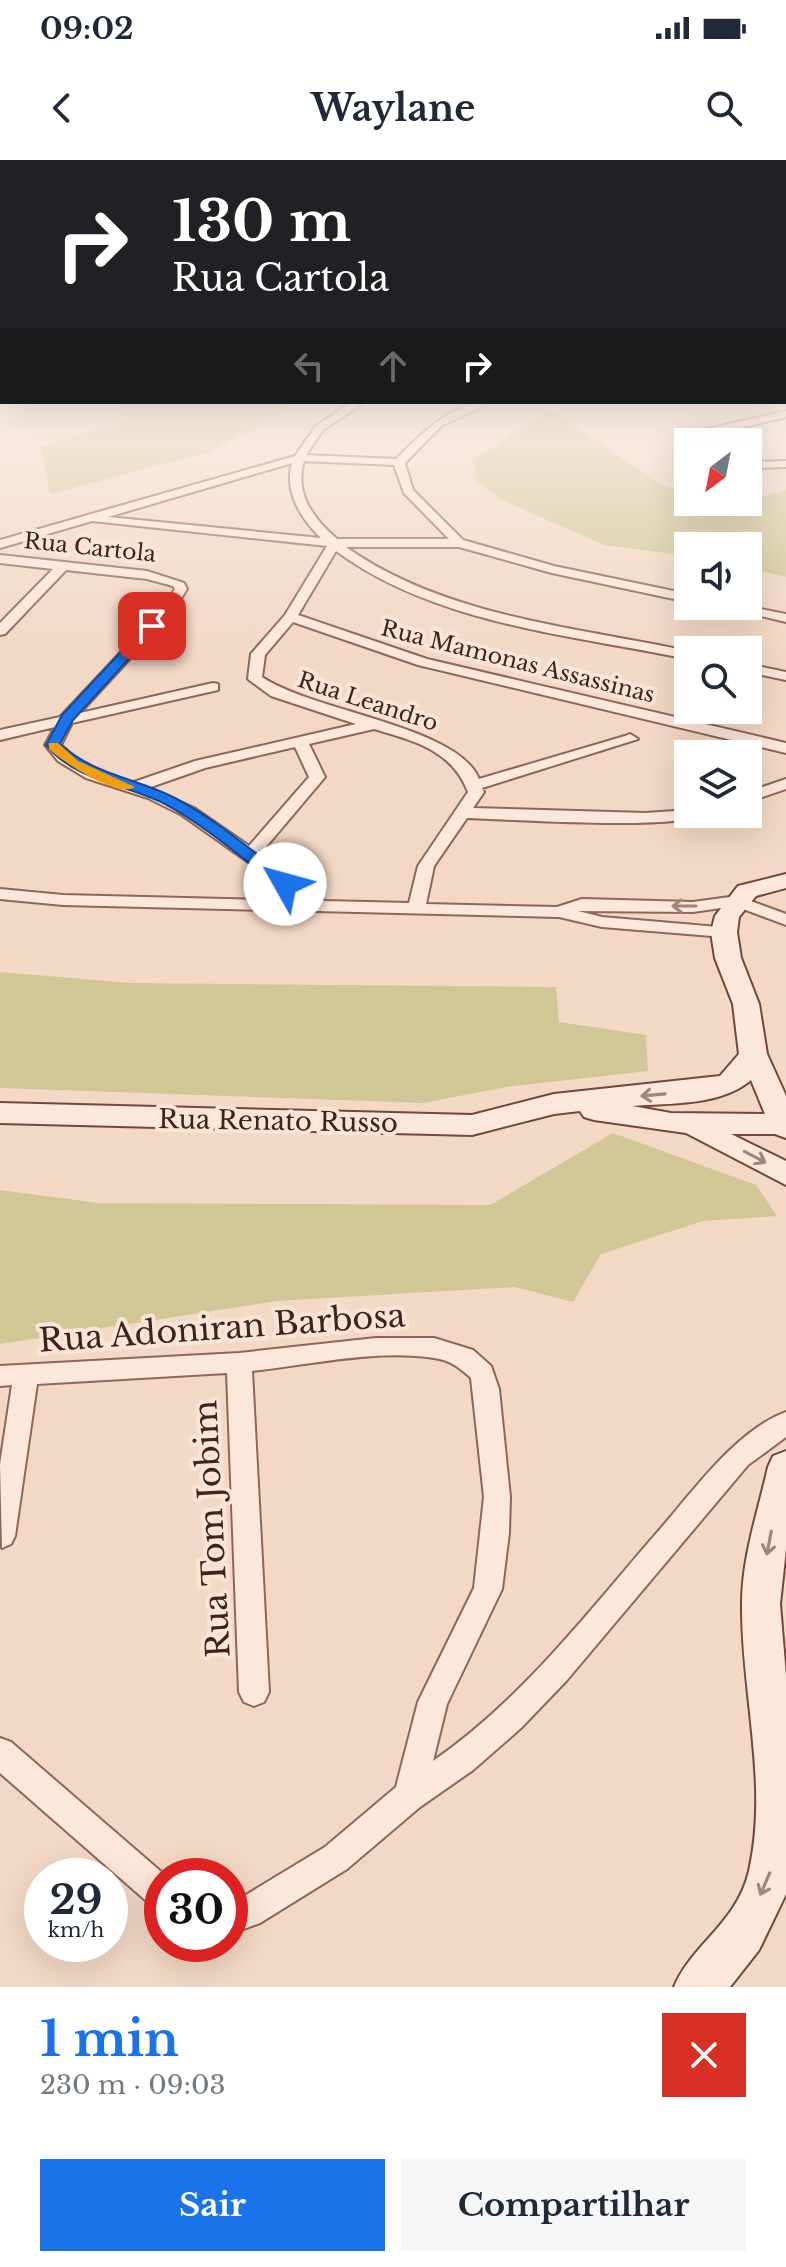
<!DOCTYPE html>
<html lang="pt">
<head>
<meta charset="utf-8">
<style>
	:root { --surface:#fff; --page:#f6f6f7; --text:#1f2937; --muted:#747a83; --accent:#1a73e8 }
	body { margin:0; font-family:"Libre Baskerville",serif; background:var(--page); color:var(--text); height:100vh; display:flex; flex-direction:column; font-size:30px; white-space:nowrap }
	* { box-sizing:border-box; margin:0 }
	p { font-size:26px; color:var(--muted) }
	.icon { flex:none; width:44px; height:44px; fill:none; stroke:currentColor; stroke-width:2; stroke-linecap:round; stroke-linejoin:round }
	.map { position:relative; height:1827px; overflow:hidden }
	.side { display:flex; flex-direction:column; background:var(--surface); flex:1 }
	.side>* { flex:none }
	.banner { position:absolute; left:0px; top:0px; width:786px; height:244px; box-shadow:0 8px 32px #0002; background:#202124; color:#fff; overflow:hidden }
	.needle { width:52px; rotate:212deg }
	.tools { position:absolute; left:674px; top:268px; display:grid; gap:16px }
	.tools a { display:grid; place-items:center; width:88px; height:88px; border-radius:0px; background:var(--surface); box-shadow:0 8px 32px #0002; font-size:40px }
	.speed { position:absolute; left:24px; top:1698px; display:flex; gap:16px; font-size:40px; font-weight:700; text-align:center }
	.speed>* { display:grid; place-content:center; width:104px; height:104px; border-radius:50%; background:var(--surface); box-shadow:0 8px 32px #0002; line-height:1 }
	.speed small { font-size:20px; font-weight:400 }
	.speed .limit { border:12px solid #d22; background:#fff; color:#111 }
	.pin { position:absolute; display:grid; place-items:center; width:68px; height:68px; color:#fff; margin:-34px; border-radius:16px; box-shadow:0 4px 12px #0006 }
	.me { position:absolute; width:88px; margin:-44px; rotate:308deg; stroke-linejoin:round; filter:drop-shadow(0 0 6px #0008) }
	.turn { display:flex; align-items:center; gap:28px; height:168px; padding:0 40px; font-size:36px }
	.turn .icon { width:104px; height:104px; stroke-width:2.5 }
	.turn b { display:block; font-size:56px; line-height:68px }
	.lanes { display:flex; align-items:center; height:76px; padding:0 40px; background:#0003; justify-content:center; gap:40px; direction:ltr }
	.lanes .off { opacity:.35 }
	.round { display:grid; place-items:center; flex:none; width:84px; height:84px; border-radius:0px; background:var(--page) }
	.headline { display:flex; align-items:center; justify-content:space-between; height:136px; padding:0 40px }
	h1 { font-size:48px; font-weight:700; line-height:60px; color:var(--accent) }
	.button { display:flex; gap:16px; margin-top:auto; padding:16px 40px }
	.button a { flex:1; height:92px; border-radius:0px; background:var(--accent); color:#fff; font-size:32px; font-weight:700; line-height:92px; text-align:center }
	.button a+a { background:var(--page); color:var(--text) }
	.status { display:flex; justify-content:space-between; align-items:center; height:56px; padding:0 40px; background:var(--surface); direction:ltr }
	.status svg { height:22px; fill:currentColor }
	header { display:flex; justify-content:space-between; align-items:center; height:104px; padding:0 40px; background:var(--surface); font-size:36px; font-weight:700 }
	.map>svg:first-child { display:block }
	.green { fill:#d2c897 }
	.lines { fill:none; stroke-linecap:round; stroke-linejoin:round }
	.street-casing { stroke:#906659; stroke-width:4 }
	.secondary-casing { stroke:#72473c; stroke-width:4 }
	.street { fill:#fce8da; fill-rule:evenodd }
	.secondary { fill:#fce8da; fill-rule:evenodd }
	.oneway { stroke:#9e867c }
	.route { fill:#1a73e8; stroke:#114b97; stroke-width:2 }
	.slow { fill:#f59e0b }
	.labels { text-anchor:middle; stroke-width:8; stroke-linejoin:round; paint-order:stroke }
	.far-street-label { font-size:22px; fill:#3f241e; stroke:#f9e4d6 }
	.street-label { font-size:26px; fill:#3f241e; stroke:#f9e4d6 }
	.near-street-label { font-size:32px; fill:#3f241e; stroke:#f9e4d6 }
</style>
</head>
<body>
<div class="status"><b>09:02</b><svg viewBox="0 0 49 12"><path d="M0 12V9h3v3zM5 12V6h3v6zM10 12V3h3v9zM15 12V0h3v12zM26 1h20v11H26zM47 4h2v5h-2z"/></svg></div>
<header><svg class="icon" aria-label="back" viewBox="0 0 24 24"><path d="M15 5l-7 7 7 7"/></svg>Waylane<svg class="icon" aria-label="search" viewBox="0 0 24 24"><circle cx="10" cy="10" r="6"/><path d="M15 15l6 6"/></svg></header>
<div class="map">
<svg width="786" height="1827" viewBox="0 0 786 1827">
	<rect width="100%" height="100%" fill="#f3d8c5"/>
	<g class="green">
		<path d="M114,242h189l-94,50 -159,42 -9,-47 88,-27z"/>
		<path d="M551,250l113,76 24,7v9l42,4 56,-16v87l-38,-9v-22h-60v10l-84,-11 -102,-45 -25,-19 -5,-21z"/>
		<path d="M0,812l131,11 425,4 3,35 87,13 2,36 -142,16 -83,16 -423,-15z"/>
		<path d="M613,973l143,52 21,31 -74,5 -102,33 -28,48 -58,-15 -238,14 -277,43v-154l99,13 391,2z"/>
	</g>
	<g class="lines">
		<g class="street-casing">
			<g id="street">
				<path d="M352,242h13l-42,28 -17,25 90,4c27,-27 56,-57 96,-57l-51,24 -36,37 8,27 50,50 91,26 134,28v8l-136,-29 -93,-26h-113c97,69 227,80 342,104v8c-117,-24 -253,-35 -352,-108l-38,64 129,44 359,84v10l-368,-88 -125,-43 -28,33 -3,22c52,35 196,49 217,102l146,-43 5,-2 8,5 -156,49 2,4 -11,16 173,5 42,-3v4h14c-19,17 -199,5 -235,4l-33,48 -8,38 131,3 25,-8 111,3 44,-6 49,18v11l-51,-19 -42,6 -115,-1 24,6 128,11 3,4 -3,4 -6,1 -122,-10 -43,-10 -496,-12 -63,-6v-10l63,6 240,6 -121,-86 -34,-17 -62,-20 -28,-17 -13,-16 10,-18 -55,13v-10l60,-13 103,-110 12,-18 -2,-3 -26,-7 -81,-9 -61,64 -5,1v-12l53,-54 -53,-6v-8l147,16 37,12 3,6 -14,23 -93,101 133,-30 5,1v6l-146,33 -11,22 21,19 49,19 64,-22 161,-37 -85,-28 -23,-17 3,-25 34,-39 42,-69 -235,-25 -92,27v-8l295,-84 21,-30zM304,301l90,4 10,28 45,46h-112c-23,-20 -43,-45 -33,-78zM292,303c-8,29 9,56 29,75l-213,-21zM374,569c40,12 78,21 94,63l-50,74 -9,37 -84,-2 -65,-47 65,-77 -16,-33zM295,587l14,30 -60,69 -55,-38 -46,-20 57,-20z"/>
				<path d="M786,251v6l-88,21 -10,4v11l-5,-3 -3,-10 10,-7z"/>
				<path d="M786,301v6l-38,1v-6z"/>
				<path d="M719,446h27l40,8v8z"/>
				<path d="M748,504l38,8v8l-38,-8z"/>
				<path d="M786,619v10l-38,13v-10z"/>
				<path d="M376,1178h58l39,12 18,16 8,23 11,108 -1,36 -7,56 -55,115 -14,57c87,-60 152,-145 221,-225 36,-40 80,-105 132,-124v25l-38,28 -181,215 -46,48 -48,42 -53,37 -73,62 -87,54 -30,11v-32l11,-4 84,-51 71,-60 22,-85 56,-114 10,-91 -13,-119c-11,-10 -21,-18 -37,-20 -59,-9 -124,7 -182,13l17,321 -5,10 -10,4 -10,-4 -5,-10 -12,-319 -190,11 -22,152 -4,8 -9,4 -2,-84 12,-79 -12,1v-20l239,-13z"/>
				<path d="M0,1578l11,4 155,134h-4v34l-11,-5 -151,-132z"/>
			</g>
		</g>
		<g class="secondary-casing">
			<g id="secondary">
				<path d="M786,714v14l-30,8 -17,21 -2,15 4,26 18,46 8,50 19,42v42l-11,-4h-44l55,27v24l-100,-52 -92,-13 -10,-3 -4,-6 -26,3 -82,21 -472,-12v-20l472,12 82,-21 166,-18 19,-22 -6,-50 -18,-46 -4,-26 4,-16 23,-30zM751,920l14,34 -94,-1 -39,-7c38,-3 89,0 119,-26z"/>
				<path d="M786,1291v98l-6,55 6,72v218l-27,56 -29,37h-56c17,-42 63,-64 75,-116 20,-87 -8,-179 -7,-267 0,-47 16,-92 26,-137l5,-11z"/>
			</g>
		</g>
		<use href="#street" class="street"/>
		<use href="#secondary" class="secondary"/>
	</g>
	<defs><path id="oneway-shaft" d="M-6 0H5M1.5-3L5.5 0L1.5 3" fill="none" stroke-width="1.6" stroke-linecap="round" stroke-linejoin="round" transform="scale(2)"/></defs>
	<g class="oneway">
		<use href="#oneway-shaft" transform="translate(684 746) rotate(180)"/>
		<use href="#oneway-shaft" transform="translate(653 935) rotate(175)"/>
		<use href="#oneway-shaft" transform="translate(755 997) rotate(28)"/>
		<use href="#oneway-shaft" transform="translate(769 1383) rotate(101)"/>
		<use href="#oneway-shaft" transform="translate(765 1724) rotate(113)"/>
	</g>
	<linearGradient id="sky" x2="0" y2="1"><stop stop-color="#8ebbd3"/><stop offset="0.47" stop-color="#faede5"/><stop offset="1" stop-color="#faede5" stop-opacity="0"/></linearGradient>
	<rect width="786" height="486" fill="url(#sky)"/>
	<path class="route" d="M148,463l11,3 -86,94 -13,24c34,31 76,34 115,54 42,22 78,54 116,82v7h-11c-37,-28 -74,-61 -115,-83 -41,-21 -88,-22 -119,-59l16,-30z"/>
	<path class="slow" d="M49,583h9l20,18 57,26c-16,12 -72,-25 -86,-38z"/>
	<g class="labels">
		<g class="far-street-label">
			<text transform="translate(90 387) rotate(6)" y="8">Rua Cartola</text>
			<text transform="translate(518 501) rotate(14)" y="8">Rua Mamonas Assassinas</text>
			<text transform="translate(368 541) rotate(18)" y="8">Rua Leandro</text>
		</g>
		<g class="street-label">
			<text transform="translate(278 961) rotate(1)" y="9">Rua Renato Russo</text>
		</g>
		<g class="near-street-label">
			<text transform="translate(222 1168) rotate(-4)" y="11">Rua Adoniran Barbosa</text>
			<text transform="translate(212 1369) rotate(-93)" y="11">Rua Tom Jobim</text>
		</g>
	</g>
</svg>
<div class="tools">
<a><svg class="needle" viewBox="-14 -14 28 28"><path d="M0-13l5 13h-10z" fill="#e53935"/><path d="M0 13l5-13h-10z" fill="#747a83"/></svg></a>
<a><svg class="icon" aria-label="sound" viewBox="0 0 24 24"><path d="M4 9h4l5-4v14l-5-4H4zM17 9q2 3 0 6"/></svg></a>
<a><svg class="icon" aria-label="search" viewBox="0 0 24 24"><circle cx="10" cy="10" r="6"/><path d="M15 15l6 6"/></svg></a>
<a><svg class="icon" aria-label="layers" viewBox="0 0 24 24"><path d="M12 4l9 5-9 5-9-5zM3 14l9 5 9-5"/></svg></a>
</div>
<div class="speed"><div>29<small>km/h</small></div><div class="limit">30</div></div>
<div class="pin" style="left:152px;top:466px;background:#d93025"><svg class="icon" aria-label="arrive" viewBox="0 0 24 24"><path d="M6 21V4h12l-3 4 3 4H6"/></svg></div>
<svg class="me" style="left:285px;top:724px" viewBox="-20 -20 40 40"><circle r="19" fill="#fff"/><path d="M0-13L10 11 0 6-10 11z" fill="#1a73e8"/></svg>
<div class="banner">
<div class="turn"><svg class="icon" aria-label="right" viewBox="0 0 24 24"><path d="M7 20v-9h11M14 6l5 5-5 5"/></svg><div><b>130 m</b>Rua Cartola</div></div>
<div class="lanes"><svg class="icon off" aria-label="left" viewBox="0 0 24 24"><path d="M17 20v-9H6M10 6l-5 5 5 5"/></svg><svg class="icon off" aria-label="ahead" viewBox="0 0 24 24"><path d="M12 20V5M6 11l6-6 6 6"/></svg><svg class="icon" aria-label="right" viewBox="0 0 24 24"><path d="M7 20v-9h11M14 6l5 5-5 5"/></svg></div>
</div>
</div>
<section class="side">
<div class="headline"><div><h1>1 min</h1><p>230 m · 09:03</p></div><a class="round" style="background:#d93025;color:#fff"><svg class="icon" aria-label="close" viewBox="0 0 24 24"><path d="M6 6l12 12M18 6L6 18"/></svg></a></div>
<div class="button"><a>Sair</a><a>Compartilhar</a></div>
</section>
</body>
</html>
